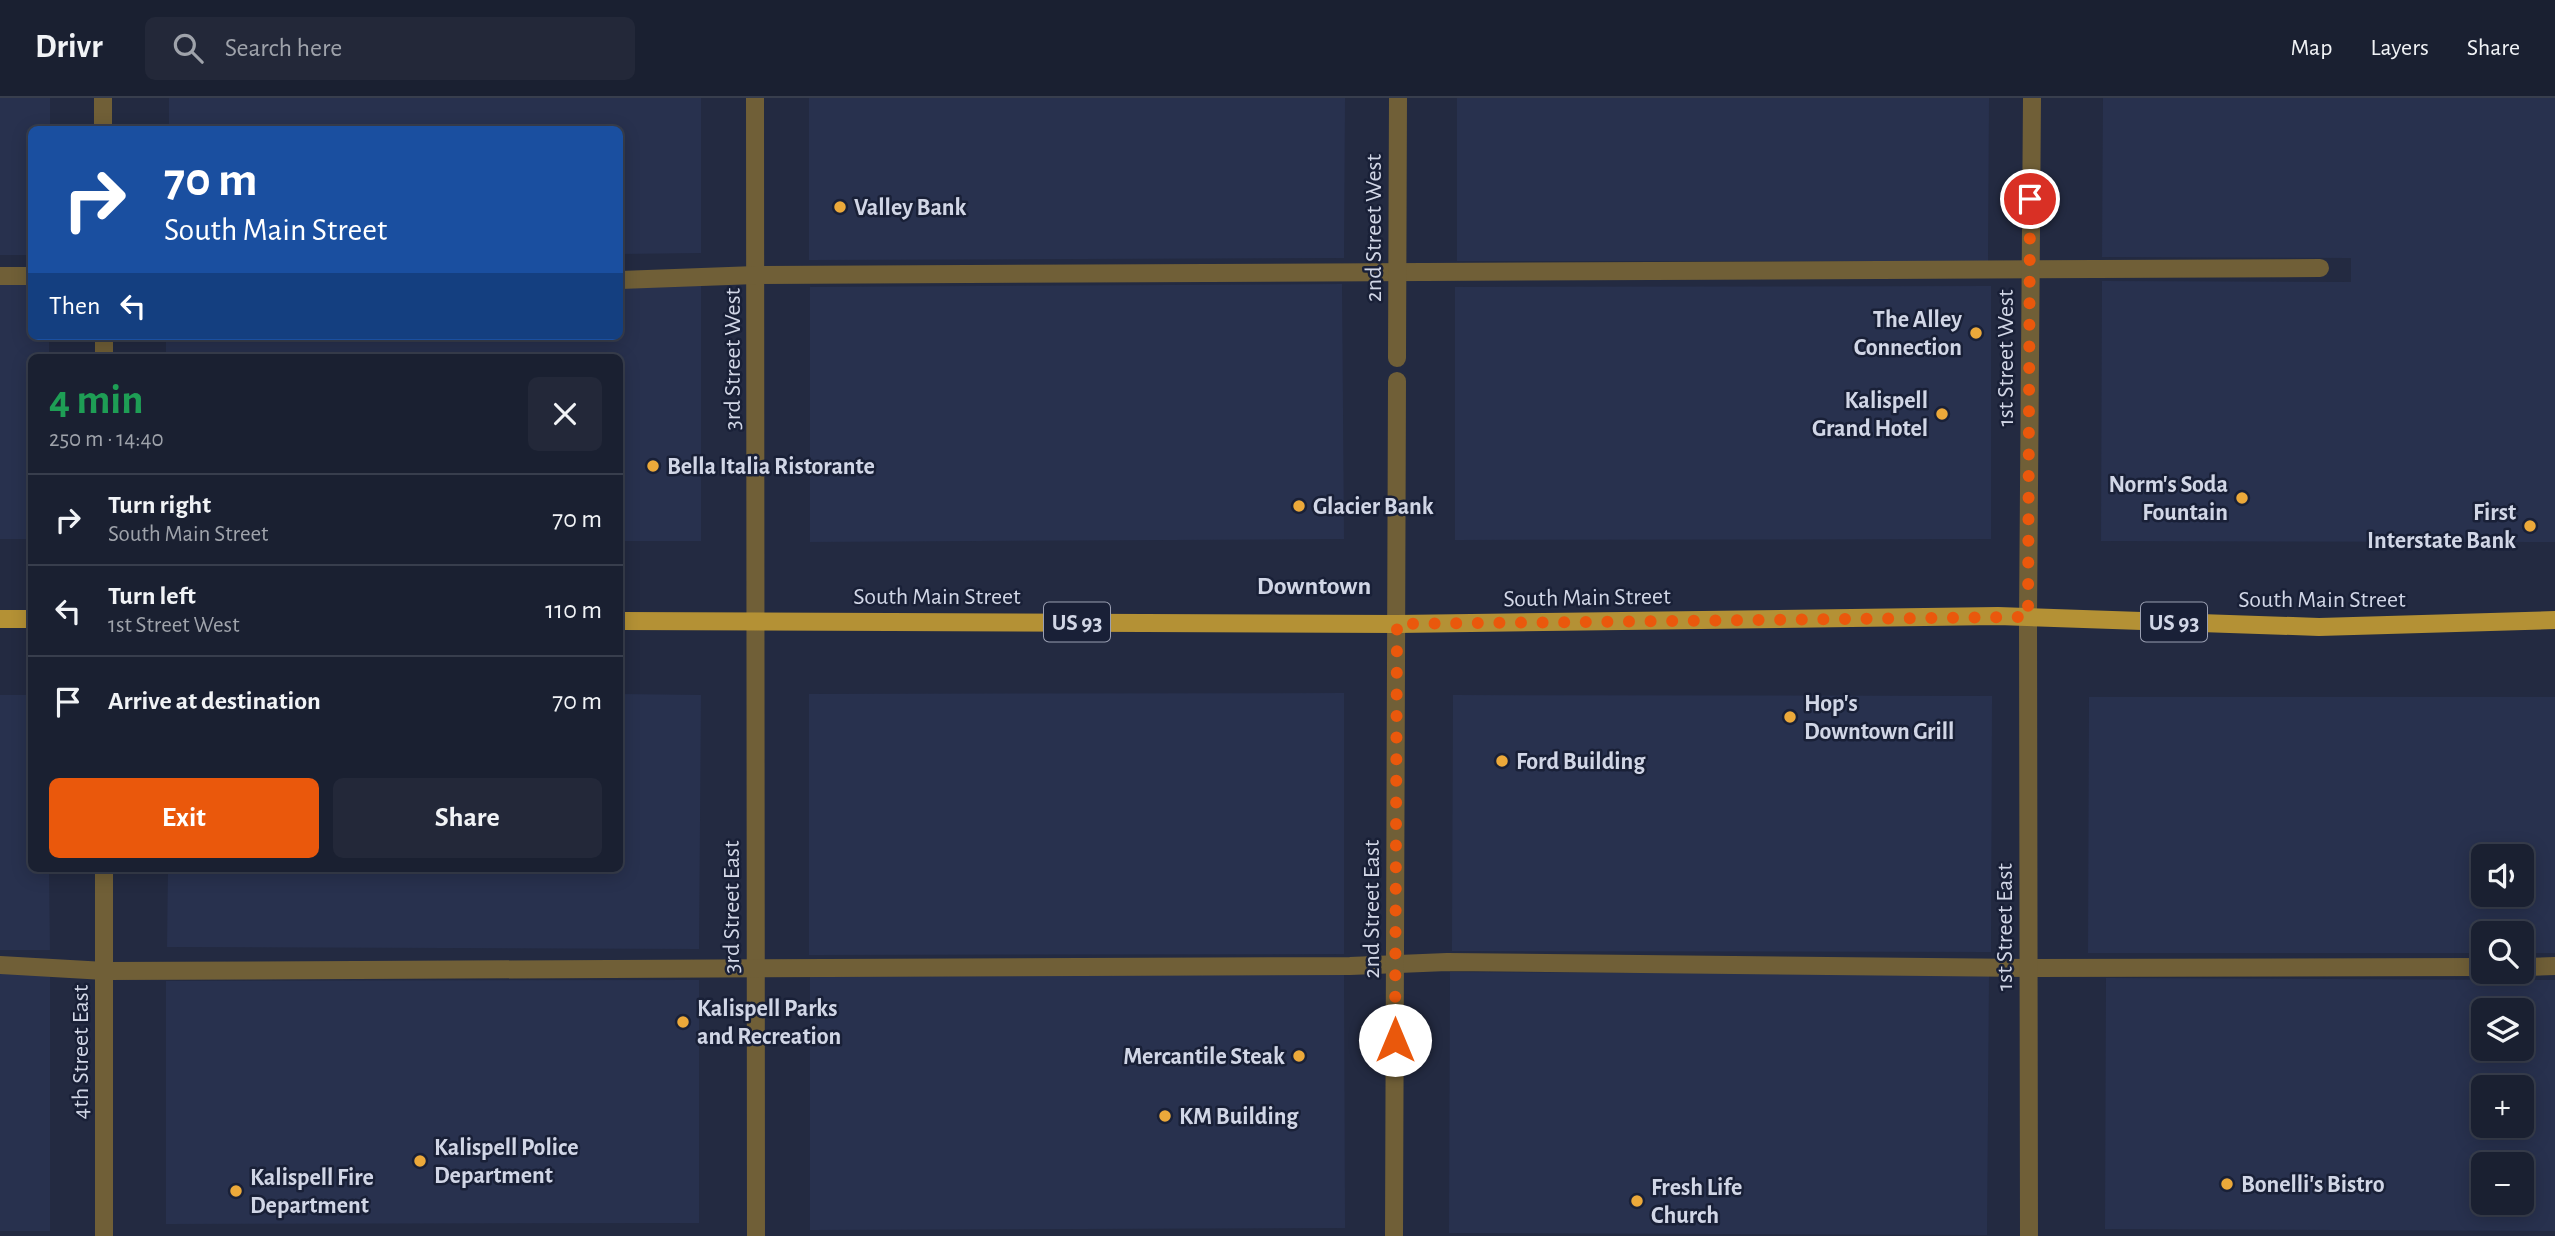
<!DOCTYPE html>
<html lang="en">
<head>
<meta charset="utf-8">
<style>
	:root { --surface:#1a2031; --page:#232839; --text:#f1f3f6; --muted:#9fa3ab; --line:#383e4d; --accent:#ea580c }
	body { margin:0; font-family:"Alegreya Sans",sans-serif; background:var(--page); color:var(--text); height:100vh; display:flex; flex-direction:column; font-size:26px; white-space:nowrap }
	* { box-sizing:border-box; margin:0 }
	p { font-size:23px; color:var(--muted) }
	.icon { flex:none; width:38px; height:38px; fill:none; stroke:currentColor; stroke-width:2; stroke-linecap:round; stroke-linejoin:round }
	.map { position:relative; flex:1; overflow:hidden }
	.sheet { position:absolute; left:28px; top:256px; width:595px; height:518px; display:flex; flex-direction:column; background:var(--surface); border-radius:10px; box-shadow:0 4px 18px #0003,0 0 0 2px var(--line) }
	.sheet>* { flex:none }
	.hud { position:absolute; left:28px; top:28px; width:595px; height:214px; border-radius:10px; box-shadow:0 4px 18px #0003,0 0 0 2px var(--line); background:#1a4fa0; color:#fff; overflow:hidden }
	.buttons { position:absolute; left:2471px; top:746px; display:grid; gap:14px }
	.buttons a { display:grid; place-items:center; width:63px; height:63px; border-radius:10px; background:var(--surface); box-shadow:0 4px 18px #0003,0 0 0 2px var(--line); font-size:35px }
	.pin { position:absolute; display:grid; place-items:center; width:60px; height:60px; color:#fff; margin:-30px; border:4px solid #fff; border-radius:50%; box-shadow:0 2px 7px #0007 }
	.me { position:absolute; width:77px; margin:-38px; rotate:0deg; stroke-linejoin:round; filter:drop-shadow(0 0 5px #0008) }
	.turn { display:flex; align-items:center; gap:24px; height:147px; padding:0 21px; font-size:32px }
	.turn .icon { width:91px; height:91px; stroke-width:2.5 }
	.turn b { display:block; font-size:49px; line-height:60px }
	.then { display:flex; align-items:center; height:66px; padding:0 21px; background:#0003; gap:14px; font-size:26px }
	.round { display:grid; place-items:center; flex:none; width:74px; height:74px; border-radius:10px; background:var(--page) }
	.overview { display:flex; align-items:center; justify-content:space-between; height:119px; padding:0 21px }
	h1 { font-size:42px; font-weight:600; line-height:52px; color:#1e9e55 }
	.cta { display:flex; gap:14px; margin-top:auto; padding:14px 21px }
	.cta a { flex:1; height:80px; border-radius:10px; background:var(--accent); color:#fff; font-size:28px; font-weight:600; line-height:80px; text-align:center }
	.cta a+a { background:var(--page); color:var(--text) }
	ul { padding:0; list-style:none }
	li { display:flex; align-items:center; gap:21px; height:91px; padding:0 21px; border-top:2px solid var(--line) }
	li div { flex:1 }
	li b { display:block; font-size:26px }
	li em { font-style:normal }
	header { display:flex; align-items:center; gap:42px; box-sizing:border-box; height:98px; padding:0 35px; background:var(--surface); border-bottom:2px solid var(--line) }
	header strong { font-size:33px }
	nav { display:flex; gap:38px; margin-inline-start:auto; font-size:24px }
	.search { width:490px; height:63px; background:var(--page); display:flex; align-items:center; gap:18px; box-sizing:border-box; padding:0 24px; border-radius:10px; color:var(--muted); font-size:26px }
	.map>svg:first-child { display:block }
	.built { fill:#28314e; fill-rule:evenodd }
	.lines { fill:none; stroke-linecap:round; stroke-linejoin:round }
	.minor { stroke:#705f37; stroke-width:18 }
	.major { stroke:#b49135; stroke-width:18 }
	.route { stroke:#ea580c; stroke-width:12; stroke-dasharray:0 21.6 }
	.poi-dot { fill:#eca93a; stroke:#192037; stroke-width:2.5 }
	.labels { text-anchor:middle; stroke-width:5; stroke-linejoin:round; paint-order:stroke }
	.shield { fill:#192037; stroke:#9a9fb2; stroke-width:2 }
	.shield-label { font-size:23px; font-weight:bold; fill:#d1d6e6 }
	.poi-label { font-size:24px; font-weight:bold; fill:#d1d6e6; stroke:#192037; text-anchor:start }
	.street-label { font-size:24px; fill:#d1d6e6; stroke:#192037 }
	.neighbourhood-label { font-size:26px; font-weight:bold; fill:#d1d6e6; stroke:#192037 }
</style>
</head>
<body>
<header>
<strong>Drivr</strong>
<div class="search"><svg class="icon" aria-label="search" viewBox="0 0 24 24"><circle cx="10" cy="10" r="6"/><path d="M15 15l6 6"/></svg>Search here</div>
<nav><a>Map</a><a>Layers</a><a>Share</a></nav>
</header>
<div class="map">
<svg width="2555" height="1138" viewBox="0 0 2555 1138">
	<rect width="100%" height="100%" fill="#232a41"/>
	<g class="built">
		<path d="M0,0h50v31l-18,1 -1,125h-31z"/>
		<path d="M169,0h532v155l-81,1v-124l-451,-1z"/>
		<path d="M809,0h536l-1,160 -535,2z"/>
		<path d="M1457,0h532l-1,163h-531z"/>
		<path d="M2103,0h452v444l-454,-1 1,-260 249,1v-24l-249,-1z"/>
		<path d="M0,185h31l1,53h17v21h-17l-1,182h-31z"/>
		<path d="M620,186h81v257h-81v-184h-454v-21h454z"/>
		<path d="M1342,186l2,255 -534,3v-255z"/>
		<path d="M1991,188v253l-536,1v-253z"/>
		<path d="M1344,595v261l-535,1v-261z"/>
		<path d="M620,596l81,1 -2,254 -532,-2 1,-79h452z"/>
		<path d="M0,597h31l1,173h17l1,82h-50z"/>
		<path d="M1453,597l539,1 -1,256 -539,-1z"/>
		<path d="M2089,599h466v256h-33v-20h-39v20h-395zM2483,758h39v38h-39z"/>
		<path d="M1344,874l1,256 -535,2v-256z"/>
		<path d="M1450,874l539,2 -2,261 -538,-2z"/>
		<rect x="0" y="876" width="50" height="257"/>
		<path d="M2106,880l449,2v251l-450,-2zM2483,912h39v38h-39zM2483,989h39v38h-39zM2483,1066h39v38h-39z"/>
		<path d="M699,882v243l-533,1v-243z"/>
	</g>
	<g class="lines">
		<g class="minor">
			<path d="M103,0v32"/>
			<path d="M755,0l1,1138"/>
			<path d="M0,178h32"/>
			<path d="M620,182l136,-5 1564,-7"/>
			<path d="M104,238v21"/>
			<path d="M1397,260l1,-260"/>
			<path d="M0,867l105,6 1245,-5 97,-4 582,6 454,-1"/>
			<path d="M2522,869l33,-1"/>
			<path d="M104,1138v-368"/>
			<path d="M1394,1138l3,-855"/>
			<path d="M2029,1138l-1,-619 4,-519"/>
		</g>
		<g class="major">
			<path d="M0,521h32"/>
			<path d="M620,523l777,3 601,-8 321,11 236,-7"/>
		</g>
	</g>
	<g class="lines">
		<path class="route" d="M1395,942l2,-416 631,-7 2,-418"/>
	</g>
	<g class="poi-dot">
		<circle cx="840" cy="109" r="7"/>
		<circle cx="1976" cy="235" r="7"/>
		<circle cx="1942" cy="316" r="7"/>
		<circle cx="653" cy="368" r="7"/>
		<circle cx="2242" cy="400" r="7"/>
		<circle cx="1299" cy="408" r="7"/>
		<circle cx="2530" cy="428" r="7"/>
		<circle cx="1790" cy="619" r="7"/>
		<circle cx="1502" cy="663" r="7"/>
		<circle cx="683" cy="924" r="7"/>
		<circle cx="1299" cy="958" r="7"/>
		<circle cx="1165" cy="1018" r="7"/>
		<circle cx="420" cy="1063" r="7"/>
		<circle cx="2227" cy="1086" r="7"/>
		<circle cx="236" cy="1093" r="7"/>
		<circle cx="1637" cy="1103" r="7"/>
	</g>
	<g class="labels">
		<g class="shield">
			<rect x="1044" y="504.5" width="66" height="39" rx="5"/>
			<rect x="2141" y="504.5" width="66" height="39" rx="5"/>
		</g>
		<g class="shield-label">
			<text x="1077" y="532">US 93</text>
			<text x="2174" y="532">US 93</text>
		</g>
		<g class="poi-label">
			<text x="854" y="117">Valley Bank</text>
			<text x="1962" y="229" text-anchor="end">The Alley<tspan x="1962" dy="28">Connection</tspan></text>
			<text x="1928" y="310" text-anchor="end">Kalispell<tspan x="1928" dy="28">Grand Hotel</tspan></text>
			<text x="667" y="376">Bella Italia Ristorante</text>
			<text x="2228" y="394" text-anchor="end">Norm's Soda<tspan x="2228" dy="28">Fountain</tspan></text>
			<text x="1313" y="416">Glacier Bank</text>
			<text x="2516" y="422" text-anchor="end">First<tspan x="2516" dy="28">Interstate Bank</tspan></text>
			<text x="1804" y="613">Hop's<tspan x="1804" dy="28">Downtown Grill</tspan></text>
			<text x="1516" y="671">Ford Building</text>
			<text x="697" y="918">Kalispell Parks<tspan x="697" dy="28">and Recreation</tspan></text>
			<text x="1285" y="966" text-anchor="end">Mercantile Steak</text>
			<text x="1179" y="1026">KM Building</text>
			<text x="434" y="1057">Kalispell Police<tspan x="434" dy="28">Department</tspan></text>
			<text x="250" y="1087">Kalispell Fire<tspan x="250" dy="28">Department</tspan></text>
			<text x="2241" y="1094">Bonelli's Bistro</text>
			<text x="1651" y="1097">Fresh Life<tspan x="1651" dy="28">Church</tspan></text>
		</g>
		<g class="street-label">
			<text transform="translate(1373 130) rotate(-90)" y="8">2nd Street West</text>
			<text transform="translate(2005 260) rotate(-90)" y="8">1st Street West</text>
			<text transform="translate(732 261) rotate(-90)" y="8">3rd Street West</text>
			<text x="937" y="506">South Main Street</text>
			<text transform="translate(1587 499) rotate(-1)" y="8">South Main Street</text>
			<text x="2322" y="509">South Main Street</text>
			<text transform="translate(731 809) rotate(-90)" y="8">3rd Street East</text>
			<text transform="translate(1371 811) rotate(-90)" y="8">2nd Street East</text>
			<text transform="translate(2004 829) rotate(-90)" y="8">1st Street East</text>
			<text transform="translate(80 954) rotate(-90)" y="8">4th Street East</text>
		</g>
		<g class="neighbourhood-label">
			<text x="1314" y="496">Downtown</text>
		</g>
	</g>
</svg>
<div class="buttons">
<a><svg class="icon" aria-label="sound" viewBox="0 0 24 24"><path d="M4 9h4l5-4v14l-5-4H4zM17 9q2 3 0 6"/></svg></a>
<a><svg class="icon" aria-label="search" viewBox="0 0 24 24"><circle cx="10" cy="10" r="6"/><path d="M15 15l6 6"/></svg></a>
<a><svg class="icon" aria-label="layers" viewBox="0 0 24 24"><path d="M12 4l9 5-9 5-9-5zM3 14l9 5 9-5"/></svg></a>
<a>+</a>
<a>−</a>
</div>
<div class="pin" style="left:2030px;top:101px;background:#d93025"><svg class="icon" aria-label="arrive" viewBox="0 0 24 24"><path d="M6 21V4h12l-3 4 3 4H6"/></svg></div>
<svg class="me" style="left:1395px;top:942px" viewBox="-20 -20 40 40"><circle r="19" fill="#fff"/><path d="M0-13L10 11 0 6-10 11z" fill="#ea580c"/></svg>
<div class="hud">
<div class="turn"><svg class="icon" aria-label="right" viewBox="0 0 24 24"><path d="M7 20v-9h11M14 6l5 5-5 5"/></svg><div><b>70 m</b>South Main Street</div></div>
<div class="then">Then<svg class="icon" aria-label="left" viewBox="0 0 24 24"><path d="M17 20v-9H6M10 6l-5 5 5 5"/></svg></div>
</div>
<section class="sheet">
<div class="overview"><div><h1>4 min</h1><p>250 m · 14:40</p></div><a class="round"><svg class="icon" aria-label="close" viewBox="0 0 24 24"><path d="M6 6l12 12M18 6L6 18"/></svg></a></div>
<ul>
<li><svg class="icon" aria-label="right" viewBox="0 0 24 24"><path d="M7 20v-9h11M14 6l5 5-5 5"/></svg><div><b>Turn right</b><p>South Main Street</p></div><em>70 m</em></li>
<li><svg class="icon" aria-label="left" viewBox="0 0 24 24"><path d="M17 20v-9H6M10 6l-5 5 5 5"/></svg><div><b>Turn left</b><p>1st Street West</p></div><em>110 m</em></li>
<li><svg class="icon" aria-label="arrive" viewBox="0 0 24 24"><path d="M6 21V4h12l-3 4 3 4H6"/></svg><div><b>Arrive at destination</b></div><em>70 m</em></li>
</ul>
<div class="cta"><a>Exit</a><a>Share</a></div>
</section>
</div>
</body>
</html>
